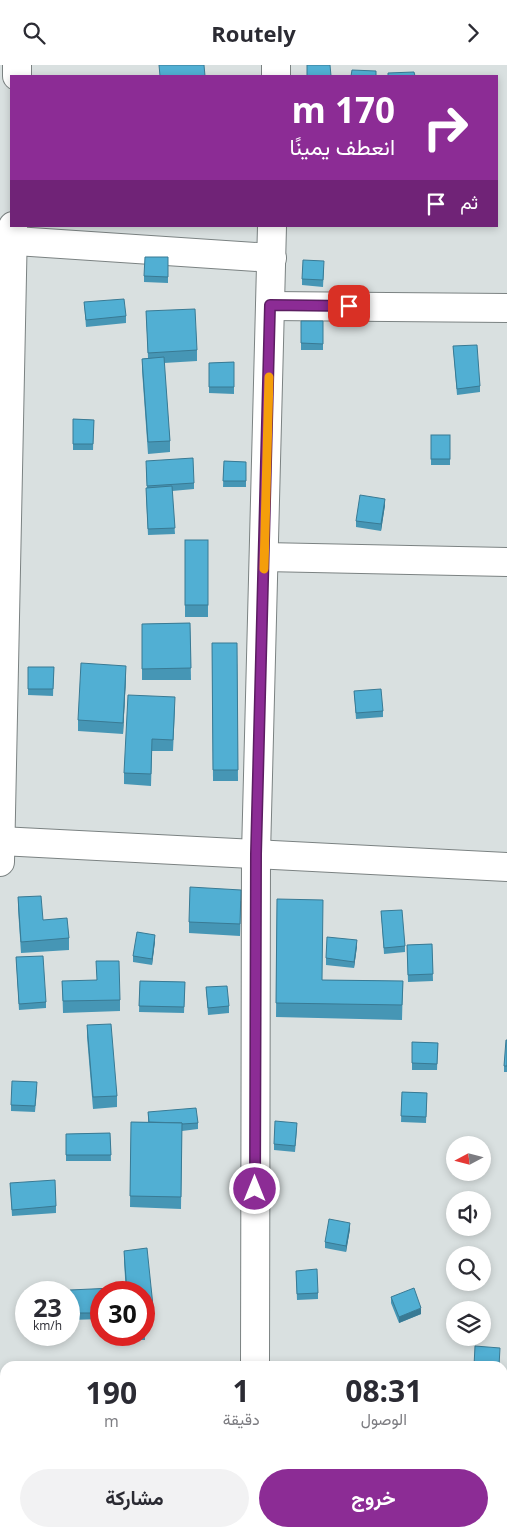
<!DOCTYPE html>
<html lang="ar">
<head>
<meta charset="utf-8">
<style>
	:root { --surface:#fff; --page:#f2f2f3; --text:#2b2b33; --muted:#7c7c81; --accent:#8c2c95 }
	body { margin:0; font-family:"Open Sans",Vazirmatn,sans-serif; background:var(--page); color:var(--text); direction:rtl; height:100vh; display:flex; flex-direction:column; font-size:19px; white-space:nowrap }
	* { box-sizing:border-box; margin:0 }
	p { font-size:16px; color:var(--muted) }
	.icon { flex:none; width:28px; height:28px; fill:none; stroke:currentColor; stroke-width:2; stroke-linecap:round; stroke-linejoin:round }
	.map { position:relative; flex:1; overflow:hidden; direction:ltr }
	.sheet { position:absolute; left:0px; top:1296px; width:508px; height:176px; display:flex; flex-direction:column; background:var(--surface); border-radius:15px 15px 0 0; box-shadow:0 2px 8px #0003; direction:rtl }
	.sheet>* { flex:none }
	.top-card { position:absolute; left:10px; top:10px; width:488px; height:152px; border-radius:0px; box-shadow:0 2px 8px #0003; direction:rtl; background:#8c2c95; color:#fff; overflow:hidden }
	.needle { width:32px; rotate:263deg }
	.buttons { position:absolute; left:446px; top:1071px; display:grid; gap:10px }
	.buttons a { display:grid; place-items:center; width:45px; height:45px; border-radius:50%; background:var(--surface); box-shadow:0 2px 8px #0003; font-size:25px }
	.speed { position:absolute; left:15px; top:1216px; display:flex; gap:10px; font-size:25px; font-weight:700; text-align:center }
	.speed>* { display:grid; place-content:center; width:65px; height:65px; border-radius:50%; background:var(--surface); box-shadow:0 2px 8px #0003; line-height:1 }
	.speed small { font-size:12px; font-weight:400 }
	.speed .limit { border:8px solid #d22; background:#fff; color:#111 }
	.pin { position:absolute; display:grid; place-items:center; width:42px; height:42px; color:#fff; margin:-21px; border-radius:10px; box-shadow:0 2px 8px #0006 }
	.me { position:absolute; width:55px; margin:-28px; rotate:0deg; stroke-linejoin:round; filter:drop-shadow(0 0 4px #0008) }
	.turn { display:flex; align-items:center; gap:18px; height:105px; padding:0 20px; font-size:22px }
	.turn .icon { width:65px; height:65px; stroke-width:2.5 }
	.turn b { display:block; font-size:35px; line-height:42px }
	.then { display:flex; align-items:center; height:48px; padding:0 20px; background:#0003; gap:10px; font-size:19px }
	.eta { display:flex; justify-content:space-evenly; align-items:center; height:85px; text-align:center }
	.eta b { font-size:30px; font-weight:700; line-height:35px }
	.cta { display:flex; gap:10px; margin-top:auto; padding:10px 20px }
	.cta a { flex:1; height:58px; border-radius:30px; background:var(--accent); color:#fff; font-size:20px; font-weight:700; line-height:58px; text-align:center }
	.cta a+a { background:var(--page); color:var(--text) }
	header { display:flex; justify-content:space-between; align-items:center; height:65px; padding:0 20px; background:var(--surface); font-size:22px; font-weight:700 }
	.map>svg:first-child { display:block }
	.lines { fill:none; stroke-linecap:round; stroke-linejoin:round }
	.street-casing { stroke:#7b8282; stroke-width:30 }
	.street { stroke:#fff; stroke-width:28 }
	.wall { fill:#4696b5 }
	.shaded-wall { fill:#397a94 }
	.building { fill:#51afd3; stroke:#397a94 }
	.route-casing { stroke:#5b1d61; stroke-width:12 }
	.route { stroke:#8c2c95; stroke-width:9 }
	.slow { stroke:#f59e0b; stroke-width:9 }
</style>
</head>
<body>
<header><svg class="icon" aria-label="forward" viewBox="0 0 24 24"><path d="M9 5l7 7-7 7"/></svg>Routely<svg class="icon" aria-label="search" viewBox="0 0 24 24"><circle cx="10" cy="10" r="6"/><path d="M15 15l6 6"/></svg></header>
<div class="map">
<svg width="507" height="1472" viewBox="0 0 507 1472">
	<rect width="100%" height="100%" fill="#d9e0e0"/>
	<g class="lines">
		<g class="street-casing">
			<g id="street">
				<path d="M17,11v-11"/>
				<path d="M276,11v-11"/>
				<path d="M0,175l272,18"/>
				<path d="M270,241l237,2"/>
				<path d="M264,492l243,5"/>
				<path d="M0,776l507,26"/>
				<path d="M0,797l13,-636"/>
				<path d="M255,1301l1,-512 16,-628"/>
				<path d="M0,1387h5"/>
				<path d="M502,1418l5,1"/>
			</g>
		</g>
		<use href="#street" class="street"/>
	</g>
	<g class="wall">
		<path d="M168,192v26l-24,-1v-6z"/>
		<path d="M324,202l-1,20 -21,-2v-6z"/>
		<path d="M84,237l42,14v7l-40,4z"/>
		<path d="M146,246l51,39v11l-33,2 6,78v11l-22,2 -6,-84v-11l6,-1z"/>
		<rect x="301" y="256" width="22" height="29"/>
		<path d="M453,281l27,40v6l-23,3z"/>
		<path d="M234,297v32l-25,-1v-30z"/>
		<path d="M73,354l21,1 -1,30h-20z"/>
		<rect x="431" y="370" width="19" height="30"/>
		<path d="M224,396l22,1v25h-23z"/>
		<path d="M146,402l48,16v6l-22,2 3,43 -27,1 -2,-41 1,-6z"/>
		<path d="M385,440l-4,26 -25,-4v-6z"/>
		<rect x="185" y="475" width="23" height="77"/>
		<path d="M190,558l1,57h-49v-56z"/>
		<path d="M212,578h25l1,138h-25z"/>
		<path d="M28,602h26l-1,29 -25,-1z"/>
		<path d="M126,612l-3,57 -45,-3v-11z"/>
		<path d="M354,626l29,20v6l-27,2z"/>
		<path d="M175,643l-2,43h-21l-1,35 -27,-2v-11z"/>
		<path d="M18,832l25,23 26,18v12l-48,3 -3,-44z"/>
		<path d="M277,834l45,81 81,1 -1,39 -126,-3z"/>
		<path d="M241,836l-1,35 -51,-3v-11z"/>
		<path d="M381,846l24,35v6l-21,2z"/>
		<path d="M155,876l-3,24 -19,-3v-6z"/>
		<path d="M432,879l1,37 -25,1 -1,-37z"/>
		<path d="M357,881l-3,22 -28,-3v-7z"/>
		<path d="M16,892l30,45v6l-27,2z"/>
		<path d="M62,916l58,19v11l-57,2z"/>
		<path d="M140,916l45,1 -1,31 -45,-1z"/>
		<path d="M206,922l23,19v7l-21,2z"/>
		<path d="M87,960l30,71v11l-24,2 -6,-72z"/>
		<path d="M507,975v32h-3v-6z"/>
		<path d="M412,977l26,1 -1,27h-25z"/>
		<path d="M37,1024l-2,23 -24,-1v-6z"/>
		<path d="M402,1027l25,1 -1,30 -25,-1z"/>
		<path d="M148,1047l50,11v6l-16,2 -1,78 -51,-2 1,-85h17z"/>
		<path d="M297,1064l-2,23 -21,-2v-6z"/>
		<path d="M110,1068l1,28h-45v-27z"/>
		<path d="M10,1118l46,23v7l-44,3z"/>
		<path d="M350,1164l-4,23 -21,-4v-6z"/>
		<path d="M124,1186l29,55v11l-8,1v22h-22v-5h21v-42h-18l-2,-31z"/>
		<path d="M296,1206l22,22v6l-21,1z"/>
		<path d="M70,1225l31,3v26l-30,1z"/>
		<path d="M391,1232l30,17 -22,9 -8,-20z"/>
	</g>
	<g class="shaded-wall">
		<path d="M385,434v6l-4,26v-7z"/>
		<path d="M126,601v11l-3,57v-11z"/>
		<path d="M155,870v6l-3,24v-6z"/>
		<path d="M357,875v6l-3,22v-6z"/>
		<path d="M350,1158v6l-4,23v-6z"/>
		<path d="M421,1243v6l-22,9v-6z"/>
	</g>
	<g class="building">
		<path d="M159,0h45l1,11h-45z"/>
		<path d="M307,0h23l1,11h-24z"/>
		<path d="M352,5l24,1v5h-25z"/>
		<path d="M414,7l1,4h-27v-3z"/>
		<path d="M145,192h23v20l-24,-1z"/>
		<path d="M303,195l21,1 -1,19 -21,-1z"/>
		<path d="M124,234l2,17 -40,4 -2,-18z"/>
		<path d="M195,244l2,41 -49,3 -2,-42z"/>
		<path d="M301,256h22v23l-22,-1z"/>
		<path d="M477,280l3,41 -23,3 -4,-43z"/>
		<path d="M164,292l6,84 -22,1 -6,-83z"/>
		<path d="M234,297v25h-25v-24z"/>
		<path d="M73,354l21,1 -1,24h-20z"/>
		<rect x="431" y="370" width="19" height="24"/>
		<path d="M193,393l1,25 -47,3 -1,-25z"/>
		<path d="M224,396l22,1v19h-23z"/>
		<path d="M172,421l3,42 -27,1 -2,-41z"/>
		<path d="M360,430l25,4 -4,25 -25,-3z"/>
		<rect x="185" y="475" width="23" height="65"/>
		<path d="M190,558l1,45 -49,1v-45z"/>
		<path d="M212,578h25l1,127h-25z"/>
		<path d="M81,598l45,3 -3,57 -45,-3z"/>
		<path d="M28,602h26l-1,22h-25z"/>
		<path d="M381,624l2,22 -27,2 -2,-22z"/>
		<path d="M128,630l47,2 -2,43 -21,-1 -1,35 -27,-1z"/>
		<path d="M190,822l51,3 -1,34 -51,-2z"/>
		<path d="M41,831l2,24 24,-2 2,20 -48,4 -3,-45z"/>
		<path d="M277,834l46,1 -1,80 81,1 -1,24 -126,-2z"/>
		<path d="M402,845l3,36 -21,2 -3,-37z"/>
		<path d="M137,867l18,3 -3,24 -19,-3z"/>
		<path d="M327,872l30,3 -3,22 -28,-4z"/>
		<path d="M432,879l1,30 -25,1 -1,-30z"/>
		<path d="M43,891l3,46 -27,2 -3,-47z"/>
		<path d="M96,896h23l1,39 -57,1 -1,-20 35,-1z"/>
		<path d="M140,916l45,1 -1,25 -45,-1z"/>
		<path d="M227,921l2,20 -21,2 -2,-21z"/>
		<path d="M111,959l6,72 -24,1 -6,-72z"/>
		<path d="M506,975h1v26h-3z"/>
		<path d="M412,977l26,1 -1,21 -25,-1z"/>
		<path d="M12,1016l25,1 -2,24 -24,-1z"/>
		<path d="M402,1027l25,1 -1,24 -25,-1z"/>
		<path d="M196,1043l2,15 -16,1v-1l-33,-1 -1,-10z"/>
		<path d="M275,1056l22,2 -2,23 -21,-2z"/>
		<path d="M131,1057l51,1 -1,74 -51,-1z"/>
		<path d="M110,1068l1,22h-45v-21z"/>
		<path d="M55,1115l1,26 -44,4 -2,-27z"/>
		<path d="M329,1154l21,4 -4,23 -21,-4z"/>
		<path d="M147,1183l6,58 -9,1v-14h-17l-3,-42z"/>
		<path d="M317,1204l1,24 -21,1 -1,-23z"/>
		<path d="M113,1223v5h-12v20h-30l-1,-23z"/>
		<path d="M414,1223l7,20 -22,9 -8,-20z"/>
		<rect x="144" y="1252" width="1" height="17"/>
		<path d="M475,1281l25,2 -1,18h-25z"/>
		<rect x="119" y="1468" width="27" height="4"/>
	</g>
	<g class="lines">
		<g class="route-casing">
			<path id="route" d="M255,1124l1,-335 14,-549 79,1"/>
		</g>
		<use href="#route" class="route"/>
		<path class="slow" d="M264,504l5,-192"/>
	</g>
</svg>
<div class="buttons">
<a><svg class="needle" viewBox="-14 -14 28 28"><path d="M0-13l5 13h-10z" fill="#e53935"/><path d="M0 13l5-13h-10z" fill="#7c7c81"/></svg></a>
<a><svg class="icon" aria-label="sound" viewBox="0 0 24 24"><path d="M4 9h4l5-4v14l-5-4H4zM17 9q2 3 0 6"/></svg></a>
<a><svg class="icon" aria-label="search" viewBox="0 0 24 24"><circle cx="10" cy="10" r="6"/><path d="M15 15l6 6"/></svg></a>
<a><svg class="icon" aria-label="layers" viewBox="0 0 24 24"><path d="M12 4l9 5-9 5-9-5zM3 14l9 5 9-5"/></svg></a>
</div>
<div class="speed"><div>23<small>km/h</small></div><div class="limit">30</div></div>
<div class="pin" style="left:349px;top:241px;background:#d93025"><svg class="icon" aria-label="arrive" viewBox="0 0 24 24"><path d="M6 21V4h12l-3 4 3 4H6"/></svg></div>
<svg class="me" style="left:255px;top:1124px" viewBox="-20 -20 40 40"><circle r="17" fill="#8c2c95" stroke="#fff" stroke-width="3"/><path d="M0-11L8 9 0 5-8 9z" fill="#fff"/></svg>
<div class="top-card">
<div class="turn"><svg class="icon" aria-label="right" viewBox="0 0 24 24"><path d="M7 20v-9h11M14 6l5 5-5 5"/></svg><div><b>170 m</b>انعطف يمينًا</div></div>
<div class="then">ثم<svg class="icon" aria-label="arrive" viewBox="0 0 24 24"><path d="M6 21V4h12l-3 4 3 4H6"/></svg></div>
</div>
<section class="sheet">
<div class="eta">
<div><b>08:31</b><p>الوصول</p></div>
<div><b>1</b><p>دقيقة</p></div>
<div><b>190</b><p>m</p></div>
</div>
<div class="cta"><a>خروج</a><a>مشاركة</a></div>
</section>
</div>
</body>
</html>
